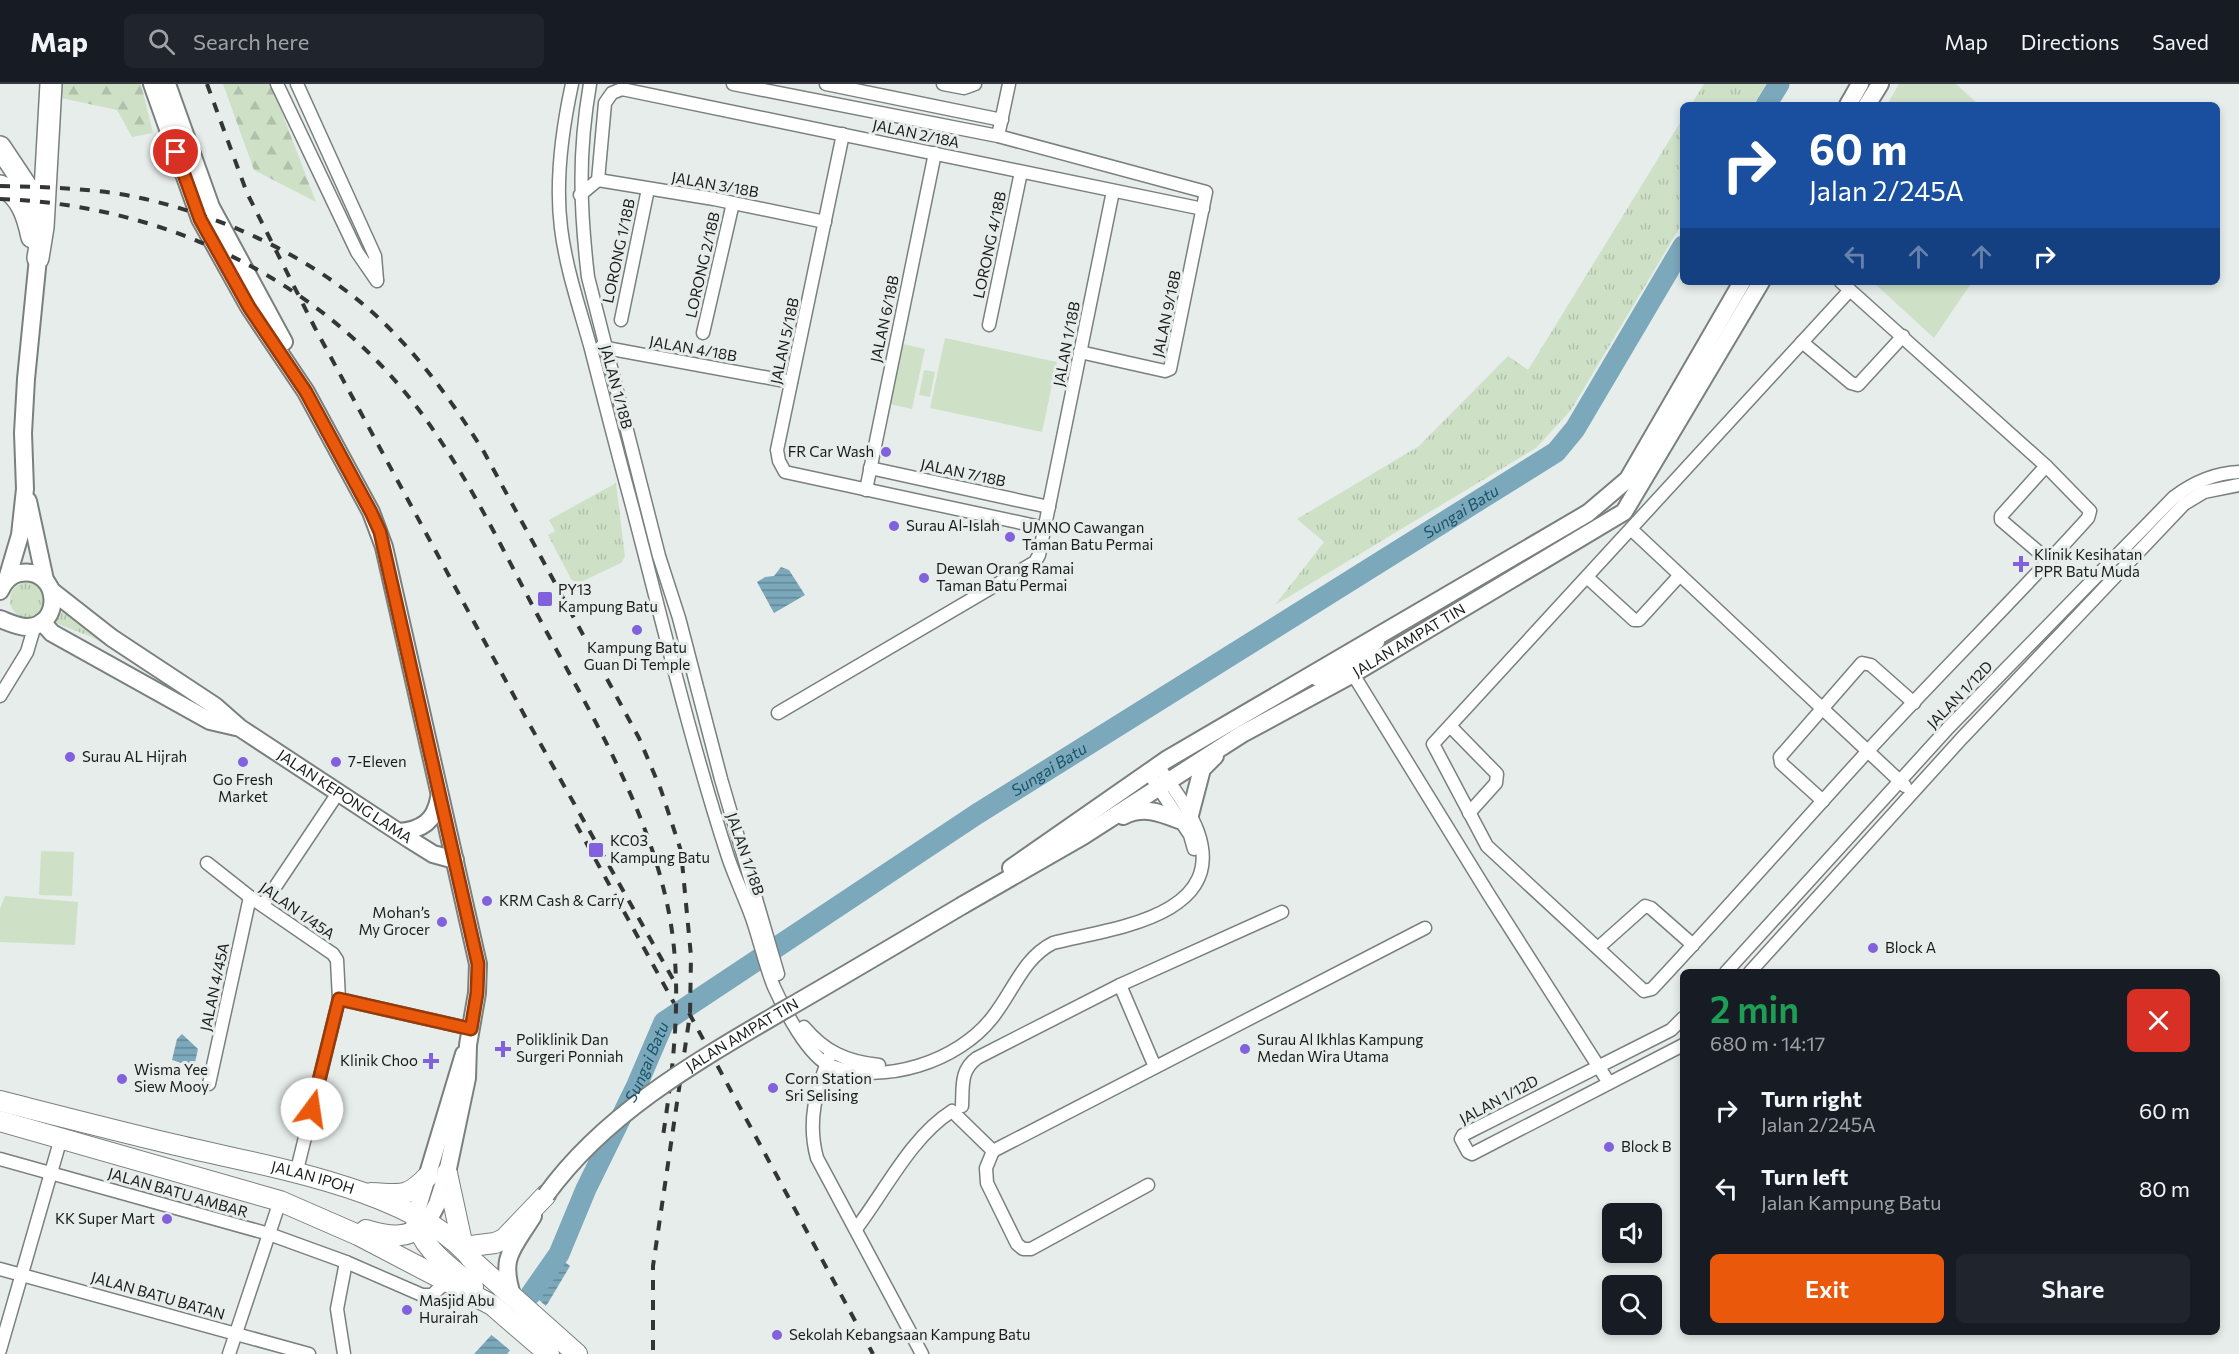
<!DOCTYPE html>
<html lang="en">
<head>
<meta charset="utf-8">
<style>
	:root { --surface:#171b24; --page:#20242c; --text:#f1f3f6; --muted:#9ea1a6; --line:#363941; --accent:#ea580c }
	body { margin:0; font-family:Commissioner,sans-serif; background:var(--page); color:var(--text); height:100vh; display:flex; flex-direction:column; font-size:22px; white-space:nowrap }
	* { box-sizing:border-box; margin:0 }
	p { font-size:20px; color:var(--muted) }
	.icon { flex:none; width:33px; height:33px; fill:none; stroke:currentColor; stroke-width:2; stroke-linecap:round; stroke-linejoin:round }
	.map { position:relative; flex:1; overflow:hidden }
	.details { position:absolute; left:1680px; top:885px; width:540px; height:366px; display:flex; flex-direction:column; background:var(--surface); border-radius:9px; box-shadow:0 3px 9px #0003 }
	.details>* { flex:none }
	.hud { position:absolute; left:1680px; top:18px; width:540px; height:183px; border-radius:9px; box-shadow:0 3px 9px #0003; background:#1a4fa0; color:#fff; overflow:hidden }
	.fabs { position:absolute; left:1602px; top:1119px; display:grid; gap:12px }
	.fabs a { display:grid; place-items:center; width:60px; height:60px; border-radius:9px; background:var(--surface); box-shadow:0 3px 9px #0003; font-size:30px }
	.pin { position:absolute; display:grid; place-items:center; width:51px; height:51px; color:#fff; margin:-26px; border:3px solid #fff; border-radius:50%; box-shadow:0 2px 6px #0007 }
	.me { position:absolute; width:66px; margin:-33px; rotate:14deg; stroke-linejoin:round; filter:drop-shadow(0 0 4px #0008) }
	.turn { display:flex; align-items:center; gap:21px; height:126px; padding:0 30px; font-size:27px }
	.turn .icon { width:78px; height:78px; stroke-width:2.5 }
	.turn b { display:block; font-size:42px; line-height:51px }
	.lanes { display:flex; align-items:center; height:57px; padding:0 30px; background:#0003; justify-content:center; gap:30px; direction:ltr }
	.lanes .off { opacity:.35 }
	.round { display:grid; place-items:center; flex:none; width:63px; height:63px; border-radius:9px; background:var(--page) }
	.head { display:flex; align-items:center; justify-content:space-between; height:102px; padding:0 30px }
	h1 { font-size:36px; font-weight:600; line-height:45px; color:#1e9e55 }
	.primary-button { display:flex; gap:12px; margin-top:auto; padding:12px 30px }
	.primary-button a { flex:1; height:69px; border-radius:9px; background:var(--accent); color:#fff; font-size:24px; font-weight:600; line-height:69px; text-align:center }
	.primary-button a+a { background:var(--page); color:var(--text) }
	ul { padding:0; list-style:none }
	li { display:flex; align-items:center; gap:18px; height:78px; padding:0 30px }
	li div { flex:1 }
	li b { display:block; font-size:22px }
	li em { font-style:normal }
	header { display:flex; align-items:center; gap:36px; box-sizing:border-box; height:84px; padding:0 30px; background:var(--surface); border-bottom:2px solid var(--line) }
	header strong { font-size:28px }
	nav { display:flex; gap:33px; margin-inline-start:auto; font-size:21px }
	.search { width:420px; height:54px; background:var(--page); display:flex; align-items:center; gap:15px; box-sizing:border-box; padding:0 21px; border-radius:9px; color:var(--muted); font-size:22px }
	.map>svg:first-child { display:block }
	.grass { fill:url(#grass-tufts) }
	.forest { fill:url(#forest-firs) }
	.green { fill:#cee1c7 }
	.water { fill:url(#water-rules) }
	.pier { fill:#e6edeb }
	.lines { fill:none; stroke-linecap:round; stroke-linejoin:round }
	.river { stroke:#7ca8bb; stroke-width:21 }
	.minor-casing { stroke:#7a807f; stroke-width:15 }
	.tertiary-casing { stroke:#7a807f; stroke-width:20 }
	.primary-casing { stroke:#7a807f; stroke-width:22 }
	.trunk-casing { stroke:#7a807f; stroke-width:24 }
	.minor { stroke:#fff; stroke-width:12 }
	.tertiary { stroke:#fff; stroke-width:16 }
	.primary { stroke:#fff; stroke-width:20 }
	.trunk { stroke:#fff; stroke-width:21 }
	.rail { stroke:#333635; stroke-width:4; stroke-dasharray:10 10; stroke-linecap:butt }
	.tertiary-bridge-casing { stroke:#7a807f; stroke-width:20; stroke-linecap:butt }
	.tertiary-bridge { stroke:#fff; stroke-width:16 }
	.route-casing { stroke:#983908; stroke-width:15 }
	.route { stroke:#ea580c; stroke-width:10 }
	.poi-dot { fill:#8261dc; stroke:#e6edeb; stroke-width:2 }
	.labels { text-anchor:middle; stroke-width:6; stroke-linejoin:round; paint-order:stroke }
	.street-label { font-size:15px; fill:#1a1c1c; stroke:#e6edeb }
	.poi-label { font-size:15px; fill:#1a1c1c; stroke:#e6edeb; text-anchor:start }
	.water-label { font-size:16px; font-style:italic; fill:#195367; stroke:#e6edeb }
</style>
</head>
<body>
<header>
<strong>Map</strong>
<div class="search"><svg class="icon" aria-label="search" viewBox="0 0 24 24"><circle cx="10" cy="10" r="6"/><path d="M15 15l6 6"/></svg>Search here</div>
<nav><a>Map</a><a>Directions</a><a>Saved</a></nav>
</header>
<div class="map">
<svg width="2239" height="1270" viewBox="0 0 2239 1270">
	<defs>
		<pattern id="grass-tufts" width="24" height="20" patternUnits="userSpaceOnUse" patternTransform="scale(1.5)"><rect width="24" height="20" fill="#cee1c7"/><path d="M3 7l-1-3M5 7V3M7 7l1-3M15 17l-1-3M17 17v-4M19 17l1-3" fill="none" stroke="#b0c0aa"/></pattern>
		<pattern id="forest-firs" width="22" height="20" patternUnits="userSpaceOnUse" patternTransform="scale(1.5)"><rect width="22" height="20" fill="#cee1c7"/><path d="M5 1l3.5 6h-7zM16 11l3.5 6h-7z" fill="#b0c0aa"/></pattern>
		<pattern id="water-rules" width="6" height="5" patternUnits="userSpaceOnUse" patternTransform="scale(1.5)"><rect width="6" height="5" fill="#7ca8bb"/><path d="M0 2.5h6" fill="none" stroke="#658897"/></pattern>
	</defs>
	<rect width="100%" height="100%" fill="#e6edeb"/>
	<g class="grass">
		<path d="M1704,0h62l-13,21h-62z"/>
		<path d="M1683,34v104l-112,188 -35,38 -261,157 49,-63 -27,-23 122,-73 89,-90 20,14z"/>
		<path d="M616,399l9,74 -4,6 -38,18 2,8 -14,-10 -23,-44 7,-4 -6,-11z"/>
		<circle cx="28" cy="516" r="18"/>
		<path d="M65,523l47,39 -2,2 -18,-11 -37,-14z"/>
	</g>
	<g class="forest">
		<path d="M62,0h79l12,49 -21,4 -15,-27 -56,-12z"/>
		<path d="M223,0h48l45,118 -62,-32z"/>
	</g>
	<g class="green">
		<path d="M1899,0h57l23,21h-92z"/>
		<path d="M1873,198h99l-38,56z"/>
		<path d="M945,254l112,24 -15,70 -112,-24z"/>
		<path d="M903,260l22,5 -13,60 -22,-5z"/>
		<path d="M924,286l11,2 -5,25 -11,-2z"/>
		<path d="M41,767l33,1 -2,44 -33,-1z"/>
		<path d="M5,812l73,6 -3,43 -75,-3v-33z"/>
	</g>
	<g class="water">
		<path d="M781,483l8,3 16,25 -31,18 -17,-31 8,-5 9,-1z"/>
		<path d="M182,950l16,15 -4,18 -22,-7 5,-21z"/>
		<path d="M561,1175l9,7 -22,37 -41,51h-33z"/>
	</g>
	<path class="pier" d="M527,1205l21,19 -36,44 -24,-20z"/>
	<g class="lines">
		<g class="river">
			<path d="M1766,21l13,-21"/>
			<path id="s1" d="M531,1210l28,-40 27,-65 51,-104 27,-63 313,-208 579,-362 19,-23 108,-183"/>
		</g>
		<g class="minor-casing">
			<g id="minor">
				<path d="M277,0l80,168 20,29"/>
				<path d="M297,0l78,172 2,24"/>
				<path d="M572,0c-10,46 -17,96 -11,144 5,41 19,81 30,121 13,51 26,102 40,153 31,118 59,238 97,355 7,21 17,41 24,61 8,23 13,47 22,69 10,22 34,70 57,79 54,19 126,-4 161,-48 21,-26 31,-60 61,-75 54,-14 175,-25 145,-111 -9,-24 -26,-46 -40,-66"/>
				<path d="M590,0c-12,69 -10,124 -2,193l71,279 20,62 42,161 57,195"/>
				<path d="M733,0l265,52 208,56 -36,177 -5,2 -85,-19"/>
				<path d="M826,0l176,36"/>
				<path d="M943,0l21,4 11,-4"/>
				<path d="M843,50l-66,316 2,11 6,11 260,56"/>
				<path d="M998,52l11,-52"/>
				<path d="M598,96l116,19 111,23"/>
				<path d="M580,111l18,-15 7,-77 7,-10 10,-4 581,120"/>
				<path d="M1841,198l205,184 44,45 -2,7c-72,80 -149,155 -222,235 -72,79 -142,159 -214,236l-8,2 -157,-145 -54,-102 417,-454"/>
				<path d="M621,236l27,-131"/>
				<path d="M989,241l32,-153"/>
				<path d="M703,249l30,-130"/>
				<path d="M1802,258l49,41 7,2 45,-49"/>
				<path d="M601,263l190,35"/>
				<path d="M2046,382l-45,50v4l48,41"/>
				<path d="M870,384l179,39"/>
				<path d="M866,406l69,-337"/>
				<path d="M1632,446l273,256"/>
				<path d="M1588,494l46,42h5l41,-45"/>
				<path d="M1353,590v-10l25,-22"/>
				<path d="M1316,595l29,-10 6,2 138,224 120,188"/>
				<path d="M0,612l27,-44 8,-27"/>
				<path d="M778,629l257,-151 4,-7 74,-364"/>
				<path d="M1450,642l47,48 -1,9 -27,30"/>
				<path d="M1148,688l42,63 4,14"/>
				<path d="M1823,717l-42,-38 -1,-6 82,-94 9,2 43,38"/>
				<path d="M207,779l43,34 83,57 4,6 2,39 -43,175"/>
				<path d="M263,821l75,-112"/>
				<path d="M1599,863l46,-41 6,2 42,37"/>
				<path d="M1726,888l223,-245 225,-230c20,-15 40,-24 65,-25"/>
				<path d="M1750,888l212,-234 222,-234 20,-12 35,-7"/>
				<path d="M1120,901l35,82"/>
				<path d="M339,915l132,30"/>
				<path d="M1683,934l-12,12 -208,105 -2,4 7,13 4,2 211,-109"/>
				<path d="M804,943c21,25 43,35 75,38"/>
				<path d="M829,973c-13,35 -22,64 -12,101l105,196"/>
				<path d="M209,1000l41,-187"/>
				<path d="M962,1022c1,-19 -2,-36 15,-48l143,-73 162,-73"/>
				<path d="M993,1067l-7,17 1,15 30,61 6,5h8l117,-64"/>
				<path d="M0,1075l269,75 77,28 76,33h10l14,-13"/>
				<path d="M856,1145c29,-38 55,-92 96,-118l41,40 432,-223"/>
				<path d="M0,1185l309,85"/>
				<path d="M0,1266l61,-212"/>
				<path d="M229,1270l51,-153"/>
				<path d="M344,1270l-7,-45 9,-47"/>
			</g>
		</g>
		<g class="tertiary-casing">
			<g id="tertiary">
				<path d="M152,0l48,135 49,88 57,85 65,120 13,35 94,417 -1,29 -9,52 -1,33 -20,95 -10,31 -10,19"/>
				<path d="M167,0l44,123 73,135"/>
				<path d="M1848,21l12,-21"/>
				<path d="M1867,21l13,-21"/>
				<path d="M28,417l17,79"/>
				<path d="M7,495l13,-44 5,-46 -2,-56 3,-54 12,-121"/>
				<path d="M0,507c4,-9 10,-16 20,-18 41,-6 43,54 7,54 -9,0 -19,-5 -27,-8"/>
				<path id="s2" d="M52,507l60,47 103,68 25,22 169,111 24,15 22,6"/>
				<path d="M42,538l10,11 158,88 26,6"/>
				<path d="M1190,731l12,-46 13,-13"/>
				<path d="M1123,732c20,-10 36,-4 56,4"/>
				<path d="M399,748c23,-2 36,-11 40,-34"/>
				<path d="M1011,784l155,-108 422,-247 40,-34 114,-197"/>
				<path id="s3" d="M963,821l120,-69 159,-102 111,-60 271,-162 137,-230"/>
				<path d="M415,1133l49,-163"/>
				<path d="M513,1214c-14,-41 -1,-48 20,-82"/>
			</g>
		</g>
		<g class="primary-casing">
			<g id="primary">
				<path id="s4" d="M0,1017c59,15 117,30 176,44 87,21 243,44 299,118l102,91"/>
				<path d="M0,1037l280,80 78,34 134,70 57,49"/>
				<path d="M447,1089l16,74"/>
				<path d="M371,1109c30,1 35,6 57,-17"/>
				<path d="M416,1136c6,30 35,47 57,67"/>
				<path d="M366,1146c23,7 41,10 61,-7"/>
				<path d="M463,1163l32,-4 9,-4 42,-44"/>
			</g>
		</g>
		<g class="trunk-casing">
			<g id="trunk">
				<path d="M0,63l38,57 2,12"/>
				<path d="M0,102c21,7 28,32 32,51"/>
				<path d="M38,174l5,-31 8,-143"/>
			</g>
		</g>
		<use href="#minor" class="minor"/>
		<use href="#tertiary" class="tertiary"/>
		<use href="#primary" class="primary"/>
		<use href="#trunk" class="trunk"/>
		<g class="rail">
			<path d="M207,0l40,109 68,135 212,392 147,261"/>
			<path d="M0,102c44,1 88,2 131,10 85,17 174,57 240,115 45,40 81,90 113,141l155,286 22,52 20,61 10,105 -1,58 -37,252v88"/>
			<path d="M0,115c175,6 341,90 438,238 38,56 68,119 100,179 51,95 110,190 131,297 14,74 5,150 -6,223"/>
			<path d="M576,740l98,179"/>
			<path d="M689,929l184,341"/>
		</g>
		<g class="tertiary-bridge-casing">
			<g id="tertiary-bridge">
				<path id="s5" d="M546,1111c60,-83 153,-135 240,-186 59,-34 118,-69 177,-104"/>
			</g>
		</g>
		<use href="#tertiary-bridge" class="tertiary-bridge"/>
	</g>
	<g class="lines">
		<g class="route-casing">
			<path id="route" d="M176,68l24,67 49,88 57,85 65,120 9,20 98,432 -1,29 -6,36 -132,-30 -27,110"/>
		</g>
		<use href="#route" class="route"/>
	</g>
	<g class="poi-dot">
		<circle cx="886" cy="368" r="6"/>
		<circle cx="894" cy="442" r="6"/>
		<circle cx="1010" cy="453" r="6"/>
		<path d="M2018 471h6v6h6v6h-6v6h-6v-6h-6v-6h6z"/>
		<circle cx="924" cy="494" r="6"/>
		<rect x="537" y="507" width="16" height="16" rx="3"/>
		<circle cx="637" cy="546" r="6"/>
		<circle cx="70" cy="673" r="6"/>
		<circle cx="243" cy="678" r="6"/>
		<circle cx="336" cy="678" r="6"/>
		<rect x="588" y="758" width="16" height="16" rx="3"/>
		<circle cx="487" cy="817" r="6"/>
		<circle cx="442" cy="838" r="6"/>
		<circle cx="1873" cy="864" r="6"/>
		<path d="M500 956h6v6h6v6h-6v6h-6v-6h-6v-6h6z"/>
		<circle cx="1245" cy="965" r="6"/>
		<path d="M428 968h6v6h6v6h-6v6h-6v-6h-6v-6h6z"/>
		<circle cx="122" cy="995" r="6"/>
		<circle cx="773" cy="1004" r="6"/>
		<circle cx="1609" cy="1063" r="6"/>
		<circle cx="167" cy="1135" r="6"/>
		<circle cx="407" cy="1226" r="6"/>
		<circle cx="777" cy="1251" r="6"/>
	</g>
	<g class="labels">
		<g class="street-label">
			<text transform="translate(916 50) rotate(12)" y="5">JALAN 2/18A</text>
			<text transform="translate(715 101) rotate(10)" y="5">JALAN 3/18B</text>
			<text transform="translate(990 161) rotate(-78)" y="5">LORONG 4/18B</text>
			<text transform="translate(619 167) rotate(-78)" y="5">LORONG 1/18B</text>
			<text transform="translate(703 181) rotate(-77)" y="5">LORONG 2/18B</text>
			<text transform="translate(1167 230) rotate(-78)" y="5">JALAN 9/18B</text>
			<text transform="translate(885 235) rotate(-78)" y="5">JALAN 6/18B</text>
			<text transform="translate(785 257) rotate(-78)" y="5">JALAN 5/18B</text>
			<text transform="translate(1067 260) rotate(-79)" y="5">JALAN 1/18B</text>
			<text transform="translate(693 265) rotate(10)" y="5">JALAN 4/18B</text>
			<text transform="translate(616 303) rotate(75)" y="5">JALAN 1/18B</text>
			<text transform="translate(963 389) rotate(12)" y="5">JALAN 7/18B</text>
			<text dy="5" stroke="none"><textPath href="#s3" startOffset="519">JALAN AMPAT TIN</textPath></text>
			<text transform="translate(1960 611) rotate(-46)" y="5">JALAN 1/12D</text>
			<text dy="5" stroke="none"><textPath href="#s2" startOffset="358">JALAN KEPONG LAMA</textPath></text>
			<text transform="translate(745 770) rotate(71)" y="5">JALAN 1/18B</text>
			<text transform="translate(297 827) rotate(35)" y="5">JALAN 1/45A</text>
			<text transform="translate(215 903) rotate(-78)" y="5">JALAN 4/45A</text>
			<text dy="5" stroke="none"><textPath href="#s5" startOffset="255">JALAN AMPAT TIN</textPath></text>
			<text transform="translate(1499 1016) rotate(-28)" y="5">JALAN 1/12D</text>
			<text dy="5" stroke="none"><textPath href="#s4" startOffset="322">JALAN IPOH</textPath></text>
			<text transform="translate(178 1109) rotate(16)" y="5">JALAN BATU AMBAR</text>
			<text transform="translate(158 1212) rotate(16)" y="5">JALAN BATU BATAN</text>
		</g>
		<g class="poi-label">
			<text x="874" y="373" text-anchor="end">FR Car Wash</text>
			<text x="906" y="447">Surau Al-Islah</text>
			<text x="1022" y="449">UMNO Cawangan<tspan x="1022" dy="17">Taman Batu Permai</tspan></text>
			<text x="2034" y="476">Klinik Kesihatan<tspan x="2034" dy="17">PPR Batu Muda</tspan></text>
			<text x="936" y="490">Dewan Orang Ramai<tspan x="936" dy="17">Taman Batu Permai</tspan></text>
			<text x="558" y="511">PY13<tspan x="558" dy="17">Kampung Batu</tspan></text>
			<text x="637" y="569" text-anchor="middle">Kampung Batu<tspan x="637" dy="17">Guan Di Temple</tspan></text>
			<text x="82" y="678">Surau AL Hijrah</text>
			<text x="348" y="683">7-Eleven</text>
			<text x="243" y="701" text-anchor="middle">Go Fresh<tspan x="243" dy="17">Market</tspan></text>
			<text x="610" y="762">KC03<tspan x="610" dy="17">Kampung Batu</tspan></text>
			<text x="499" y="822">KRM Cash &amp; Carry</text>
			<text x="430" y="834" text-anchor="end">Mohan’s<tspan x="430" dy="17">My Grocer</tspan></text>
			<text x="1885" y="869">Block A</text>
			<text x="516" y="961">Poliklinik Dan<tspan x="516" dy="17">Surgeri Ponniah</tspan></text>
			<text x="1257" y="961">Surau Al Ikhlas Kampung<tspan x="1257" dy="17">Medan Wira Utama</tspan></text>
			<text x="418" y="982" text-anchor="end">Klinik Choo</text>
			<text x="134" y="991">Wisma Yee<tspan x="134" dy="17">Siew Mooy</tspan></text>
			<text x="785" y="1000">Corn Station<tspan x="785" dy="17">Sri Selising</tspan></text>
			<text x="1621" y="1068">Block B</text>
			<text x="155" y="1140" text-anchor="end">KK Super Mart</text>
			<text x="419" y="1222">Masjid Abu<tspan x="419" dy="17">Hurairah</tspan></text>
			<text x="789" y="1256">Sekolah Kebangsaan Kampung Batu</text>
		</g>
		<g class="water-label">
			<text dy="6" stroke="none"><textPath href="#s1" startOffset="1250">Sungai Batu</textPath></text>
			<text dy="6" stroke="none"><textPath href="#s1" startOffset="764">Sungai Batu</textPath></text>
			<text dy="6" stroke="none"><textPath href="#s1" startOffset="260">Sungai Batu</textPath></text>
		</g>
	</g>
</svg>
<div class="fabs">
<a><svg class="icon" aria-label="sound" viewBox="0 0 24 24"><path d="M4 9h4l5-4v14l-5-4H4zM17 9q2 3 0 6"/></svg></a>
<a><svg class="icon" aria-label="search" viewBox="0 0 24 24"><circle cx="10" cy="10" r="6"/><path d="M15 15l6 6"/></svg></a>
</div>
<div class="pin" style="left:176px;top:68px;background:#d93025"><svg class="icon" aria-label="arrive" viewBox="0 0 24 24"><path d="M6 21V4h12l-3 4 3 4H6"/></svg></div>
<svg class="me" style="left:312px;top:1025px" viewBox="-20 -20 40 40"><circle r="19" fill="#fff"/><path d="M0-13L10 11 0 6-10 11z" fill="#ea580c"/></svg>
<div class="hud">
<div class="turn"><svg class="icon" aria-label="right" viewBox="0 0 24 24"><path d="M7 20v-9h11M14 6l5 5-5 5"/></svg><div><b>60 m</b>Jalan 2/245A</div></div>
<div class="lanes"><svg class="icon off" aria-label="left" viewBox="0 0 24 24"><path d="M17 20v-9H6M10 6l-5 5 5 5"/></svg><svg class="icon off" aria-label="ahead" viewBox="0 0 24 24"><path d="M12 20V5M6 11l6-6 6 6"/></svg><svg class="icon off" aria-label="ahead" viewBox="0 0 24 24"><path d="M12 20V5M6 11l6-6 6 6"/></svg><svg class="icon" aria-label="right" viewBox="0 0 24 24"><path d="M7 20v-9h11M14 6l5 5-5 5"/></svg></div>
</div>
<section class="details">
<div class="head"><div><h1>2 min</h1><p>680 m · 14:17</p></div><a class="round" style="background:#d93025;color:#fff"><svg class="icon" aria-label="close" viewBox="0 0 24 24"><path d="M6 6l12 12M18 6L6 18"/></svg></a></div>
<ul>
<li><svg class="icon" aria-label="right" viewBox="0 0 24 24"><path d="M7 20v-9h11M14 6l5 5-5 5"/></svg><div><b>Turn right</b><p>Jalan 2/245A</p></div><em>60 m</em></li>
<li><svg class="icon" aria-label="left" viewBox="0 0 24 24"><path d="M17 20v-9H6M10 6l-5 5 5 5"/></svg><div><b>Turn left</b><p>Jalan Kampung Batu</p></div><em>80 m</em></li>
</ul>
<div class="primary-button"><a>Exit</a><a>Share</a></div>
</section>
</div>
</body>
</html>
